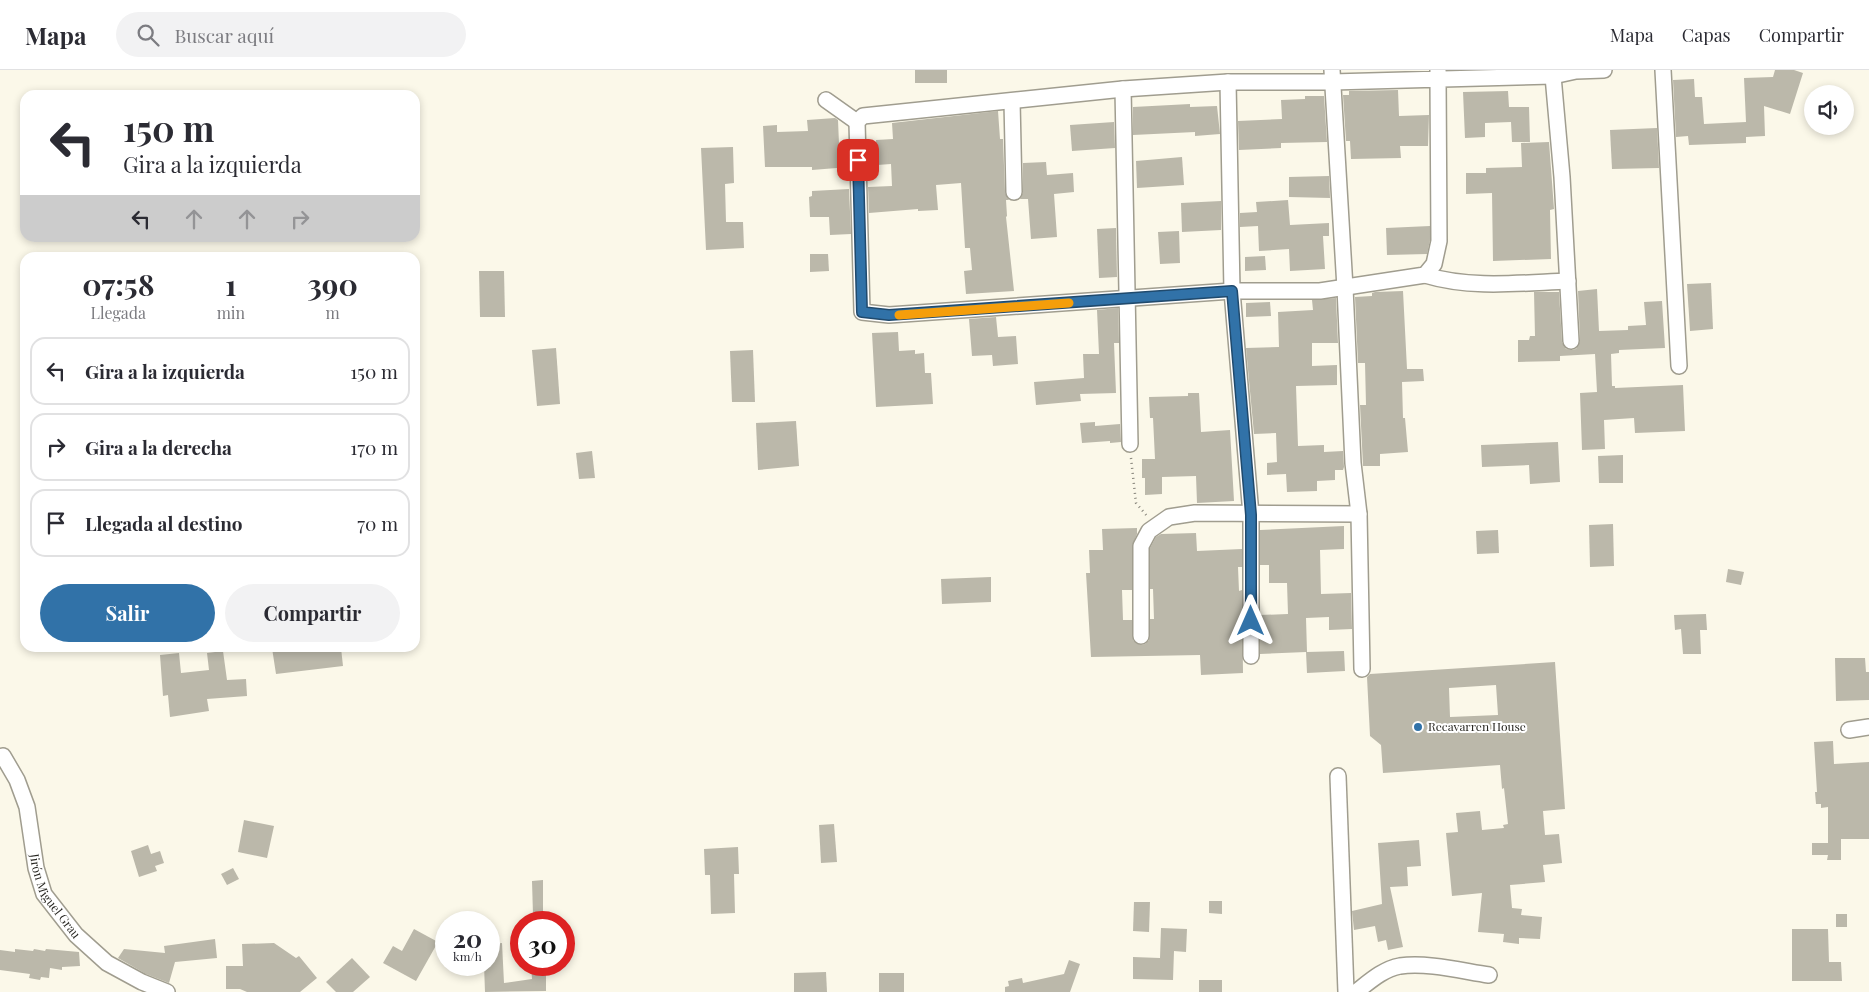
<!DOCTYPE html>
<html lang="es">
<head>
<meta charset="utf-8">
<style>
	:root { --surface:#fff; --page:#f2f2f3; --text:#2b2b33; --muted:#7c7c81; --line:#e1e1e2; --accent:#3172a8 }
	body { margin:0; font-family:"Playfair Display",serif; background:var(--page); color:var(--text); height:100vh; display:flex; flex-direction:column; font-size:19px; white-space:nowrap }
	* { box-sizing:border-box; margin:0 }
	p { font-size:16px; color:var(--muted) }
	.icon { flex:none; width:28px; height:28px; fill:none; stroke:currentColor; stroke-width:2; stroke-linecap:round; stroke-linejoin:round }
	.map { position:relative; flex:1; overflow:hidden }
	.side { position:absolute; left:20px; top:182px; width:400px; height:400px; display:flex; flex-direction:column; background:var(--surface); border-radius:15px; box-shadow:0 2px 8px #0003 }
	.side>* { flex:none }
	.guide { position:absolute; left:20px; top:20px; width:400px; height:152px; border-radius:15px; box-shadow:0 2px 8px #0003; background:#fff; color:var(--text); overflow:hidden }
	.tools { position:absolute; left:1804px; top:15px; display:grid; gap:10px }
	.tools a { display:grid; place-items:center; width:50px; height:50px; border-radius:50%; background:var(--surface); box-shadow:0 2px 8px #0003; font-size:25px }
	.speed { position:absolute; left:435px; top:841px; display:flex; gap:10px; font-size:25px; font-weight:700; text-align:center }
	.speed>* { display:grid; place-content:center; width:65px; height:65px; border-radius:50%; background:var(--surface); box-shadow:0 2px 8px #0003; line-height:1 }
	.speed small { font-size:12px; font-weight:400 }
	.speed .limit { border:8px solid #d22; background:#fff; color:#111 }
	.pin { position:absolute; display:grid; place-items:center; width:42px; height:42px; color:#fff; margin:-21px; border-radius:10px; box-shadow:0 2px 8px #0006 }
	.me { position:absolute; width:55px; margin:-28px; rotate:0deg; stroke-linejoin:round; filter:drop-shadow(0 0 4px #0008) }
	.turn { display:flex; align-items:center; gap:18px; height:105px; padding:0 20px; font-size:22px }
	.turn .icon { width:65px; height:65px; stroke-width:2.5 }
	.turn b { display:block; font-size:35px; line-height:42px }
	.lanes { display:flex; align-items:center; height:48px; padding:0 20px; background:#0003; justify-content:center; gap:25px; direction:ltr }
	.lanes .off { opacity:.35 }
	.eta { display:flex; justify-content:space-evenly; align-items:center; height:85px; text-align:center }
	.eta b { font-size:30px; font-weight:700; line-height:35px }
	.action { display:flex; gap:10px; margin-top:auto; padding:10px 20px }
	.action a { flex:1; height:58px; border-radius:30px; background:var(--accent); color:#fff; font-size:20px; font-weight:700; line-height:58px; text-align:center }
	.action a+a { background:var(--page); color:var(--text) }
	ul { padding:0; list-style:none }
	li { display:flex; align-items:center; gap:15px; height:68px; margin:0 10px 8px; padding:0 10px; border:2px solid var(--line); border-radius:15px }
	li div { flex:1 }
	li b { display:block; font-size:19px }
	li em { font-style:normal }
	header { display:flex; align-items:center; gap:30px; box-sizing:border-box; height:70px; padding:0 25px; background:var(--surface); border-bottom:1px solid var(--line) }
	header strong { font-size:24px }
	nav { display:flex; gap:28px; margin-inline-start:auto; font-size:18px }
	.search { width:350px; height:45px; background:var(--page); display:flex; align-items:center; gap:12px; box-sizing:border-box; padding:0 18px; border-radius:28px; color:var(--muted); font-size:19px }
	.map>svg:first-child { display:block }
	.building { fill:#bbb8aa; fill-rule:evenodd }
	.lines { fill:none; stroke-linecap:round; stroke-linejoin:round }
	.minor-casing { stroke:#a09d8f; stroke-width:18 }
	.path { stroke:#87857b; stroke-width:2.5; stroke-dasharray:1 4; stroke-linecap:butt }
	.minor { stroke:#fff; stroke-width:15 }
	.route-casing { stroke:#204a6d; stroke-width:12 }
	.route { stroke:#3172a8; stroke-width:9 }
	.slow { stroke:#f59e0b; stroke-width:9 }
	.poi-dot { fill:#3172a8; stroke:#fff; stroke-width:2 }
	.labels { text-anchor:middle; stroke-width:4; stroke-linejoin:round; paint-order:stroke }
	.poi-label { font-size:12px; fill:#272621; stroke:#fff; text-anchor:start }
	.street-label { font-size:12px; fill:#272621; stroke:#fff }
</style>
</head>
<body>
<header>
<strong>Mapa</strong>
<div class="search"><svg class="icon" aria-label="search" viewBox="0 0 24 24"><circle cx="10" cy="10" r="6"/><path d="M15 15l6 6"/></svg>Buscar aquí</div>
<nav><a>Mapa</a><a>Capas</a><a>Compartir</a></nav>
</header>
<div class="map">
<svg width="1869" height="922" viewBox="0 0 1869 922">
	<rect width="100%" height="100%" fill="#fbf8e9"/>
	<g class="building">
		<rect x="915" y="0" width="32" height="13"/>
		<path d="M1775,0h19l9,3 -13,41 -26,-8 1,30 -19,1v6l-57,2 -1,-9 -12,1 -3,-57 21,-1 1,18h7l2,27 42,-2 -2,-44 29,-1z"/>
		<path d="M1398,20l1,26 30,-1 -1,31h-28l1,12 -50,1 -1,-18h-4l-3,-46h6v-4z"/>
		<path d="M1508,21l1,16h20l1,35h-18l-1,-20 -26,1v14l-20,1 -2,-46z"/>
		<path d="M1305,26h19l3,46 -46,1v5l-42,2 -1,-29 44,-2 -1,-19 24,-1z"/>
		<path d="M1190,34v3l27,-1 3,28 -25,2v-4l-62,3v-28z"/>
		<path d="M998,41l2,28h3l2,53 4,8h-3l1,16 -1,1 8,74 -48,3 -2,-23 8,-1 -2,-22h-5l-4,-65 -25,2 2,25 -20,1v-2l-49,4 -1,-26 24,-1 -1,-22 -14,1 -1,-25 17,-1 -1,-16z"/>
		<path d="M835,48l3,2 1,24h9l1,23 -37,3v-3h-47l-2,-41 14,-1v7l31,-1 -1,-11z"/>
		<path d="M1114,52l1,26 -43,3 -2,-26z"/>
		<path d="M1657,58l2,40 -47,1 -2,-39z"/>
		<path d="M1549,72l5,67 -4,1 1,49 -58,2 -1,-68 -26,1v-21h20v-5l36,-1 -1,-24z"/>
		<path d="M733,77l1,36 -9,1 1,38h17l1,26 -38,2 -5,-102z"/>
		<path d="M1182,87l2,28 -47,3 -1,-27z"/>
		<path d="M1046,92l1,13 26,-2 1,19 -20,2 3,43 -26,2 -3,-40h-8l3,-7v-29z"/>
		<path d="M1329,106l1,22 -41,-1v-20z"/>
		<path d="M849,119l2,45 -21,1 -1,-18h-19l-1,-20 3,-1v-5z"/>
		<path d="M1288,130l2,25 39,-2v13h-6l2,33 -35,2 -1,-22 -30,2 -1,-25 -18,1v-14l17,-1 -1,-10z"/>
		<path d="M1221,131v29l-39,2 -1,-29z"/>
		<path d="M1430,156v14l-3,14 -40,1 -1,-27z"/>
		<path d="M1116,158l1,49 -18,1 -2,-49z"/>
		<path d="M1179,161l1,32 -20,1 -2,-32z"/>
		<path d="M810,184h18l1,17 -19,1z"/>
		<path d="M1265,186l1,14 -21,1v-14z"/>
		<path d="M479,201h25l1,46h-25z"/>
		<path d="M1711,213l2,46 -23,2 -3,-47z"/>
		<path d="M1597,219l2,42 29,-1v-4l18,-1 -2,-23 18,-1 3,47 -46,2v3l-8,1 1,32h3v2l68,-3 2,46 -50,2 -1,-15 -30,2 1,29 -23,1 -2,-57 17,-1 -2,-38 -35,2v5l-42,1v-22h11l1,-4h5l-1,-44h25l3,50 4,7 5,1 5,-1 4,-8 -2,-50z"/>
		<path d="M1403,221l4,78h16l1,12 -22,1 1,36h2l3,34 -28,2v12h-17l-3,-61h6l-1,-42h-7l-3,-66 17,-1v-3l3,-1z"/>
		<path d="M1336,228l2,45h-26v23l25,-1v20l-41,1 2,60 26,-1v7l19,-1 1,16 -1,3h-8v10l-18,1v10l-30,1 -1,-18 -19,1v-12l10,-1 -1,-29 -22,1 -8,-86 33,-1 -1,-35 35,-2 -1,-10z"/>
		<path d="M1270,232l1,14 -25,1v-14z"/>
		<path d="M1118,238l1,35h-5l2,50 -36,1 1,7 -45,4 -2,-23 50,-4 -1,-24h16l-2,-44z"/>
		<path d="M996,247l2,20 18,-1 2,28 -25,2 -1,-11 -20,1 -3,-37z"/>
		<path d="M898,262l1,19 16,-1v4l9,-1 1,20h6l2,31 -57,3 -4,-74z"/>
		<path d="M556,278l4,56 -23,2 -5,-56z"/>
		<path d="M753,280l2,52h-23l-2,-51z"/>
		<path d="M1188,323h11l2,39 29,-2 4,71 -37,2 -1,-27 -34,1v17l-17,1v-17h-3v-19h13l-2,-41h-3l-1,-21 39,-1z"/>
		<path d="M796,351l3,45 -41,4 -2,-47z"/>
		<path d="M1095,352v4l25,-2 1,18 -11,1v-2l-28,2 -2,-20z"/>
		<path d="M1558,372l2,40 -30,2 -1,-19 -47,2 -1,-22z"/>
		<path d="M592,381l3,27 -16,1 -3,-26z"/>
		<path d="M1623,385v28h-24l-1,-27z"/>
		<path d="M1613,454l1,42 -24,1 -1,-42z"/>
		<path d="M1344,456v23l-24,1 1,44 30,-1 1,36 -23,1v-13l-23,1 1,34 37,-1 1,20 -38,2 -1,-21 -46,2v-39l28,-1 -1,-31h-18v-18h-9v-35z"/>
		<path d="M1137,458v6l-5,12v44h-10l1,30h9l1,20 8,5 4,-1 4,-4 1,-21h4l-1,-30h-3v-41l6,-11 5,-3 35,-1 1,18 45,-2v18h-4l1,24 3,-1 1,83 -42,2 -1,-20 -109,2 -5,-84h4l-1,-23h14l-1,-21z"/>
		<path d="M1498,460l1,23 -22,1 -1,-23z"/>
		<path d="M1728,499l16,3 -3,13 -15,-3z"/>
		<path d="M991,507v25l-49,2 -1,-25z"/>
		<path d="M1706,544l1,16h-7l1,24h-18l-2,-25 -6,1 -1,-15z"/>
		<path d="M272,578h69l2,18 -67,8z"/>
		<path d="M223,581l4,29 19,-1 1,17 -40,3 2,12 -39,6 -2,-22 -5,1 -3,-41 19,-2 2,20 28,-3 -2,-17z"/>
		<path d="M1835,588h30l1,14h3v28l-33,1z"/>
		<path d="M1555,592l10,147 -22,2 2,24 14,-1 3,29 -19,2 2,17 -35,3 2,23 10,1 -1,6 21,2 -2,22 -21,-1v6l-16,-2 1,-8 -26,-2 4,-39 -30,3 -6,-63 12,-1 -2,-19 24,-2 2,19 22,-2 -1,-3 5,-1 -4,-36 -2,1 -2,-24 -117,8 -2,-28 -11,-9 -3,-59 3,-3zM1496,615l2,30 -48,2 -1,-29z"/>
		<path d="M1833,671l1,23 35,-2v77h-28v21h-14l1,-5h-16v-12h16v-36l-7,1v-4h-5l-1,-12h2l-3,-50z"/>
		<path d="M244,750l30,6 -7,32 -29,-6z"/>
		<path d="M834,754l3,38 -16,1 -2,-38z"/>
		<path d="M1419,770l2,26 -14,1 1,19 -18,1 13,60 -15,3 -2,-10 -8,2 -3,-16 -21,4 -2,-19 30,-7 -4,-61z"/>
		<path d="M148,775l3,9 9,-3 4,12 -9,3 2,5 -18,6 -8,-26z"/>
		<path d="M738,777l1,27h-5l1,39 -24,1 -1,-39h-5l-1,-26z"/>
		<path d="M233,798l6,11 -12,6 -6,-11z"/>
		<path d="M543,810v35h-10l-1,-34z"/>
		<path d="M1209,831h13v13l-13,-1z"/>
		<path d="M1134,832h16l-1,30 -16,-1z"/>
		<rect x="1836" y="844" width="11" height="13"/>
		<path d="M1161,858l26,1 -1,23 -12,-1 -1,29 -40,-1v-22l27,1z"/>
		<path d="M414,859l24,13 -22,39 -33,-18 10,-17 9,5z"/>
		<path d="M1792,859h36l1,33h12l1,19h-50z"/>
		<path d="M215,869l2,19 -42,4 -6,21 -23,-9 -28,-16 6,-9 41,4 -1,-7z"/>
		<path d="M274,873l22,15 3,-2 18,22 -17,14h-53l-7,-3h-14v-23h17l-1,-22z"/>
		<path d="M502,873l2,40 28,-4 -1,-14h15v26l-61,1 -1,-27h5v-21z"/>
		<path d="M15,879l18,2 1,-2 11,2 1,-2 33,3 1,14 -18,1v3l-12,-2 -1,10 -8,-1 -1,3 -11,-2 1,-4 -30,-4v-20l15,2z"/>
		<path d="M352,888l18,19 -17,15h-17l-10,-10z"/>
		<path d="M1069,890l11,4 -10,28h-65v-5l4,-1 -1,-5 14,-3 1,5 41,-9z"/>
		<path d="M826,902l1,20h-33v-19z"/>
		<rect x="879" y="903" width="25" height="19"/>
		<rect x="1199" y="910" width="23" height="12"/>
	</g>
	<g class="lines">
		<g class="minor-casing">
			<g id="minor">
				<path d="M1332,0l13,218 8,175 6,51 3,155"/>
				<path d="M1438,0v8l1,163 -5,23 -9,11 -105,16h-88l-343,24 -27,-3 -5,-190 6,-6 260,-27 105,-7h104l221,-6 23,-5 28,-1"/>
				<path d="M1663,0l16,296"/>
				<path d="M1543,2l10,4 9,101 9,164"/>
				<path d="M1228,12l4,209 19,224v141"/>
				<path d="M1123,19l7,355"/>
				<path d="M826,30l31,22"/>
				<path d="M1012,31l2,91"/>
				<path d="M1425,205c46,14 95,8 143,6"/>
				<path d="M1141,566v-90l8,-15 20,-14 26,-4 164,1"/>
				<path d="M1849,660l20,-3"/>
				<path id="s1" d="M3,686l14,24 10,27 9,61 8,26 32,41 31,28 35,19 25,10"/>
				<path d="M1338,706l8,216"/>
				<path d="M1356,922c13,-10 27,-23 44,-26 27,-4 62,5 89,9"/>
			</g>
		</g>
		<path class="path" d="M1131,388l5,45 11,13"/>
		<use href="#minor" class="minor"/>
	</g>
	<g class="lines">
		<g class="route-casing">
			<path id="route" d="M858,90l4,152 27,3 343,-24 19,224v106"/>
		</g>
		<use href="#route" class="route"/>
		<path class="slow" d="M899,245l170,-12"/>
	</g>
	<circle class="poi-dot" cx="1418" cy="657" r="5"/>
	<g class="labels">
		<g class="poi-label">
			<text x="1428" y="661">Recavarren House</text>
		</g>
		<g class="street-label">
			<text dy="4" stroke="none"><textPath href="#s1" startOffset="152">Jirón Miguel Grau</textPath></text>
		</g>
	</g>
</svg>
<div class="tools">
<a><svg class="icon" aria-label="sound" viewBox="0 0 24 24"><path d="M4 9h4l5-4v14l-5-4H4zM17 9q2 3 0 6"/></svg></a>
</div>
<div class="speed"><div>20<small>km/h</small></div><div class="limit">30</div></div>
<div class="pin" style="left:858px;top:90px;background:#d93025"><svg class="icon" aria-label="arrive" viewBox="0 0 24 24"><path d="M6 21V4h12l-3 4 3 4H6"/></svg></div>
<svg class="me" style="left:1251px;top:551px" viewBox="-20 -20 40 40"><path d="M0-17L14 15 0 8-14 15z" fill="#3172a8" stroke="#fff" stroke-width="4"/></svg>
<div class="guide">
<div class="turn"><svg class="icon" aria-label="left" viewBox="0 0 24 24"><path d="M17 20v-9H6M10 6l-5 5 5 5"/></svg><div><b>150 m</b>Gira a la izquierda</div></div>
<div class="lanes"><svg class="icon" aria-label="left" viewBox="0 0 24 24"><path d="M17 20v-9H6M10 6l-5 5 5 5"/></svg><svg class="icon off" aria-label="ahead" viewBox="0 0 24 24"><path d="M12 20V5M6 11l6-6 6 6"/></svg><svg class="icon off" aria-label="ahead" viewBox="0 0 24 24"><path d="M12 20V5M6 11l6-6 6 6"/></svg><svg class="icon off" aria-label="right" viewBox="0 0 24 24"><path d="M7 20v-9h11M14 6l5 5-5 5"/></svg></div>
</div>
<section class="side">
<div class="eta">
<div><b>07:58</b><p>Llegada</p></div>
<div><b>1</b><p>min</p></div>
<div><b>390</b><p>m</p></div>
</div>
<ul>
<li><svg class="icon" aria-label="left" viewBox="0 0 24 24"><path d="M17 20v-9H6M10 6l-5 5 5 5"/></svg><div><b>Gira a la izquierda</b></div><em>150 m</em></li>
<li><svg class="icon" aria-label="right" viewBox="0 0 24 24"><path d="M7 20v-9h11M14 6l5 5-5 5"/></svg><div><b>Gira a la derecha</b></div><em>170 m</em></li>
<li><svg class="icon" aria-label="arrive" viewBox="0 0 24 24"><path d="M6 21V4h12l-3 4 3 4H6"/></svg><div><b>Llegada al destino</b></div><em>70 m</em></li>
</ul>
<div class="action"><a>Salir</a><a>Compartir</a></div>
</section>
</div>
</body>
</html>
